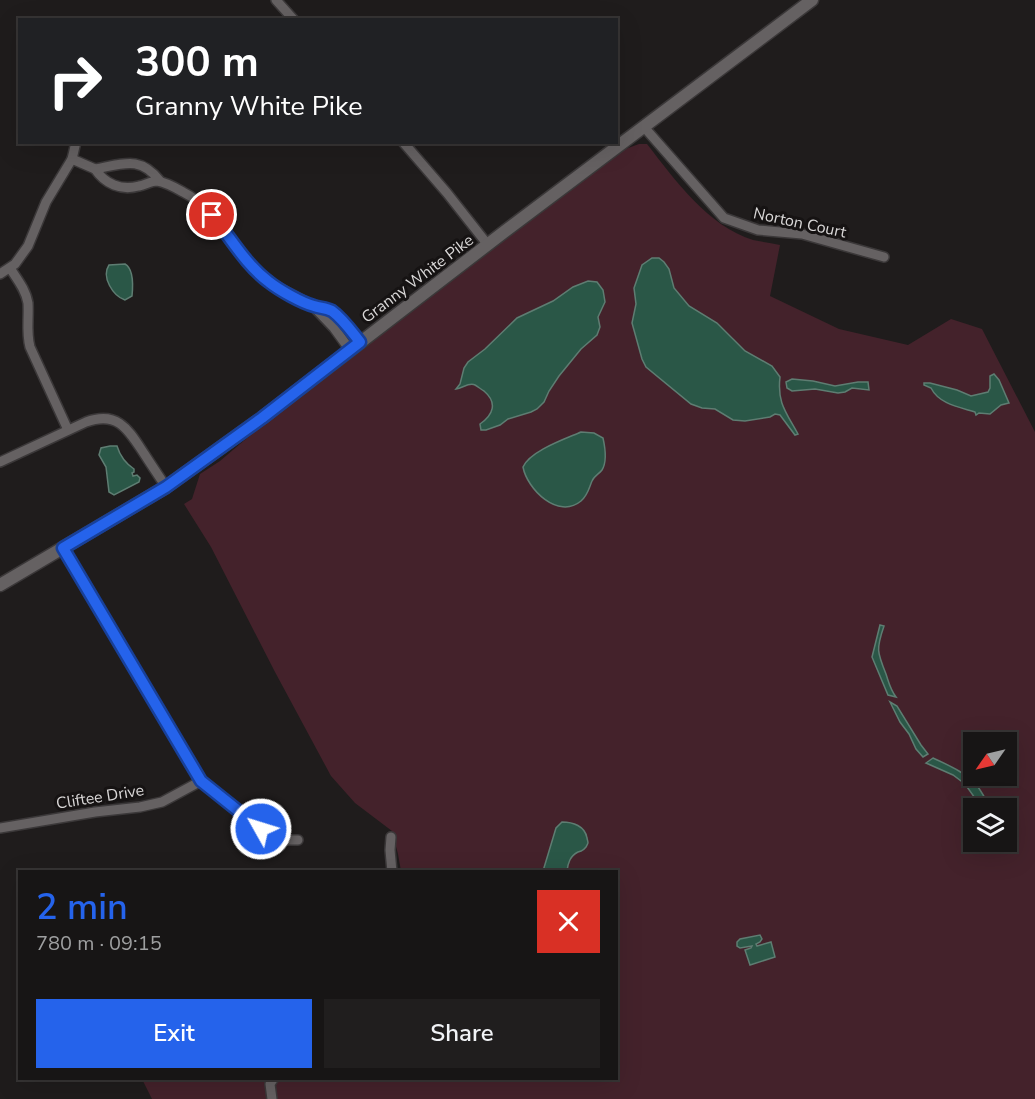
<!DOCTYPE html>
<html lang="en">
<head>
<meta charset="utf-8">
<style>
	:root { --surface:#171515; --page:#201e1e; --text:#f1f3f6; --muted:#9e9fa0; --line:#363434; --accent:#2563eb }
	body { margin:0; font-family:"Nunito Sans",sans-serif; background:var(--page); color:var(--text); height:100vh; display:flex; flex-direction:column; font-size:22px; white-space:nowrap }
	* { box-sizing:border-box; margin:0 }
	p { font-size:20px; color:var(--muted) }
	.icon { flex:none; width:33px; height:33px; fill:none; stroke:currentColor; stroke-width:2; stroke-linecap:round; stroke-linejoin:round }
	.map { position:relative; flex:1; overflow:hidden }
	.side { position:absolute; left:18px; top:870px; width:600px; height:210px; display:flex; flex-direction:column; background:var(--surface); border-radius:0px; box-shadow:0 6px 24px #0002,0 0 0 2px var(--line) }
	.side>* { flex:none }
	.guide { position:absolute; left:18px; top:18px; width:600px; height:126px; border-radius:0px; box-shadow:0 6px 24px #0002,0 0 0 2px var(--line); background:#202124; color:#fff; overflow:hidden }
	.needle { width:39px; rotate:236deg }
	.tools { position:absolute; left:963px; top:732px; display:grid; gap:12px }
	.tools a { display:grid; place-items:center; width:54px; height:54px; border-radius:0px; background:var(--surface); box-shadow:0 6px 24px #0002,0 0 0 2px var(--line); font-size:30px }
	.pin { position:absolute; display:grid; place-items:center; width:51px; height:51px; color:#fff; margin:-26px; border:3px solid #fff; border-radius:50%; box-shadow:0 2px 6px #0007 }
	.me { position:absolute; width:66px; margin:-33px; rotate:309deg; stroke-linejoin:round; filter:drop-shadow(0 0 4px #0008) }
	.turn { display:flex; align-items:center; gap:21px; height:126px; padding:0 18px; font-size:27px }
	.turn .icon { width:78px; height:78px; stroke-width:2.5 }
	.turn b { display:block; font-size:42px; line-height:51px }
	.round { display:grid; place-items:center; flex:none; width:63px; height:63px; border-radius:0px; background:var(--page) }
	.head { display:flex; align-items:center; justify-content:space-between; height:102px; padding:0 18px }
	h1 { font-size:36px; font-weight:600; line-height:45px; color:var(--accent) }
	.action { display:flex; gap:12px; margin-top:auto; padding:12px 18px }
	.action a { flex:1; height:69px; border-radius:0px; background:var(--accent); color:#fff; font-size:24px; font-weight:600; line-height:69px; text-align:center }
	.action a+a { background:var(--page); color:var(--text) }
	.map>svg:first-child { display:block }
	.green { fill:#44222b; fill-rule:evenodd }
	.water { fill:#2a5747; stroke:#5e7d72; stroke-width:1.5 }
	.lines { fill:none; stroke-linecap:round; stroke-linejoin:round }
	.street-casing { stroke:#3b3839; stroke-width:12 }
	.secondary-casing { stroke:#3b3839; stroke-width:15 }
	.street { stroke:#656162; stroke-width:9 }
	.secondary { stroke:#656162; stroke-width:12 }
	.route-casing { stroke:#184099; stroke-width:15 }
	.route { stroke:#2563eb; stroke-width:10 }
	.labels { text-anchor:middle; stroke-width:6; stroke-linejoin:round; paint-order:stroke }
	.street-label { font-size:16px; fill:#d9d7d7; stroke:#161313 }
</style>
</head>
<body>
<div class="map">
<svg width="1035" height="1099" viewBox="0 0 1035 1099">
	<rect width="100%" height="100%" fill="#1f1c1c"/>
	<path class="green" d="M639,144h8c28,36 61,82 106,96 9,2 18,3 27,5l-10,51 69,33 69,16 43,-26 31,10 53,103v667h-883l-10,-20 474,-1v-206l-215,-1 -3,-17 -6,-23 -37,-28 -24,-27 -56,-104 -64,-125 -27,-43 8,-5 8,-25 20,-13 34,-29 34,-27 39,-32 293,-222zM974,742h32v34h-32zM974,808h32v34h-32z"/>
	<g class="water">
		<path d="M652,258h7l5,4 5,7 5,19 15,18 28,17 28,28 27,15 8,11c-3,26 6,35 18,57l-3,1 -15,-20 -5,-1 -5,3 -25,4 -12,-1 -18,-11 -13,-1 -11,-4 -45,-37 -4,-8 -10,-36 4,-19 -2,-16 8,-23z"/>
		<path d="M125,264c9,5 8,22 7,32l-7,4c-12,-4 -24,-23 -16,-35z"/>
		<path d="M588,281l9,1 6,8 2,12 -7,15 2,10 -3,8 -16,14 -22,27 -10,15 -5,11 -7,7 -6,3 -23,7 -8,6 -14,5h-5l-1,-6c13,-9 18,-21 4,-33 -2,-1 -7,-5 -9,-6 -6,-3 -12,3 -19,4l4,-5 4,-16 4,-6 17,-13 32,-31 36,-17 20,-14z"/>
		<path d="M994,374l5,6 10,23 -8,2 -11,9 -11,-1 -3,2 -1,-3c-16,-5 -36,-8 -44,-24l-7,-3v-2h6l27,7 14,6 17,-4 2,-4v-12z"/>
		<path d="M792,379l21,2 22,5 23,-4h10l1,8 -17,-2 -7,4 -7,1 -23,-4 -23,2 -5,-3 -1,-6z"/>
		<path d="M581,432l13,1 9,5c2,9 4,24 -1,32 -3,4 -8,6 -10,11 -3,7 -4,14 -11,20 -23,19 -54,-12 -58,-34 7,-16 42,-28 58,-35z"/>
		<path d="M110,446h7c3,10 8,17 17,23v3l-2,1 1,3 4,-1 3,3 -1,4 -25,13 -5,-3 -3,-25 -7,-12 2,-7z"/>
		<path d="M880,625l4,1c-8,23 -7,26 2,48 3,9 4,15 10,23l-8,-2 -16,-38z"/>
		<path d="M890,702l7,4 24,39 7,9 -5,3 -7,-8 -7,-15 -9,-12z"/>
		<path d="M933,758c15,7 34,15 45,29 5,7 9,15 13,21h-9l-17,-24 -12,-9 -27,-12z"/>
		<path d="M562,822c11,0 23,4 25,16 1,5 2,4 -1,9 -4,5 -3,3 -8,5 -8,4 -10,11 -11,19h-24l13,-43z"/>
		<path d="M760,935l2,4 -2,3 -4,2 1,2 14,-4 4,15 -25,8 -5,-15 6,-2 1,-2 -12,2 -3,-2v-4l3,-3z"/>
	</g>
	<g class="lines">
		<g class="street-casing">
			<g id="street">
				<path d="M276,0l18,20"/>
				<path d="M644,127l80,91 34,12 44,4 82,23"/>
				<path d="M403,142l44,51 41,52"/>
				<path d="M72,159l23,10"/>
				<path d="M160,181c-20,-26 -37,-17 -65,-12 10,15 26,22 44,17 6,-1 12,-5 18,-5 8,1 19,7 26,11 32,16 45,49 68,74 19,20 40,27 62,40"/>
				<path d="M10,268c7,11 16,22 18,35 1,15 -2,29 2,44l38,83"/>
				<path d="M0,274l15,-10 13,-18 18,-44 26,-43 4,-17"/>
				<path d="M350,350l-16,-22 -21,-22c23,2 34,20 47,36"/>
				<path d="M0,462l86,-40c33,-12 43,9 59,33 7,11 14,21 21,32"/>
				<path d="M63,548l138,233 60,48 20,11h17"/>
				<path d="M0,828l95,-16 45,-5 22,-5 39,-21"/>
				<path d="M391,837l-1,13 2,22"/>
				<path d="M272,1099l-2,-15 4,-6"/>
			</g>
		</g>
		<g class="secondary-casing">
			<path id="secondary" d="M0,585l166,-98 96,-69 242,-186 308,-232"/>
		</g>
		<use href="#street" class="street"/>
		<use href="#secondary" class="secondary"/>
	</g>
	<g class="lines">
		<g class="route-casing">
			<path id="route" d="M212,215c19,23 33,49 57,67 10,8 33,21 45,24 6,2 12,2 18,5 11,8 20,21 28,31l-98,76 -96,69 -103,61 138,233 60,48"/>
		</g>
		<use href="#route" class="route"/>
	</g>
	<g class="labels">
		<g class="street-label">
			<text transform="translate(800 222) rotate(12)" y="6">Norton Court</text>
			<text transform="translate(417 278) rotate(-37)" y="6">Granny White Pike</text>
			<text transform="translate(100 796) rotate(-9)" y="6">Cliftee Drive</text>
		</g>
	</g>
</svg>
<div class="tools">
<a><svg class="needle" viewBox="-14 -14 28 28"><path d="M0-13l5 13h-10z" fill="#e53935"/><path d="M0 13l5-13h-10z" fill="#9e9fa0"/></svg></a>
<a><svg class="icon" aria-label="layers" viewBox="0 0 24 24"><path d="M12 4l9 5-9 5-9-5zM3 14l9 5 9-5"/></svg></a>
</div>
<div class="pin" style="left:212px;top:215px;background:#d93025"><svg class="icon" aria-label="arrive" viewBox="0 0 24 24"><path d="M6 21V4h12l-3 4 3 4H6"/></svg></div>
<svg class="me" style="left:261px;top:829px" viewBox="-20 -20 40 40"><circle r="17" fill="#2563eb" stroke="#fff" stroke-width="3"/><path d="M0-11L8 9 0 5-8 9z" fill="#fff"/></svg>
<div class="guide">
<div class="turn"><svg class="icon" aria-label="right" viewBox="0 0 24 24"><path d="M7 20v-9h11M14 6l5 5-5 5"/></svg><div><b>300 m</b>Granny White Pike</div></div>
</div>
<section class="side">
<div class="head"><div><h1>2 min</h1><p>780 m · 09:15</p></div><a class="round" style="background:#d93025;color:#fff"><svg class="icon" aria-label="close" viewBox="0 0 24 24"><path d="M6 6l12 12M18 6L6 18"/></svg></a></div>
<div class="action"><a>Exit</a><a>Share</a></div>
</section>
</div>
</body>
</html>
